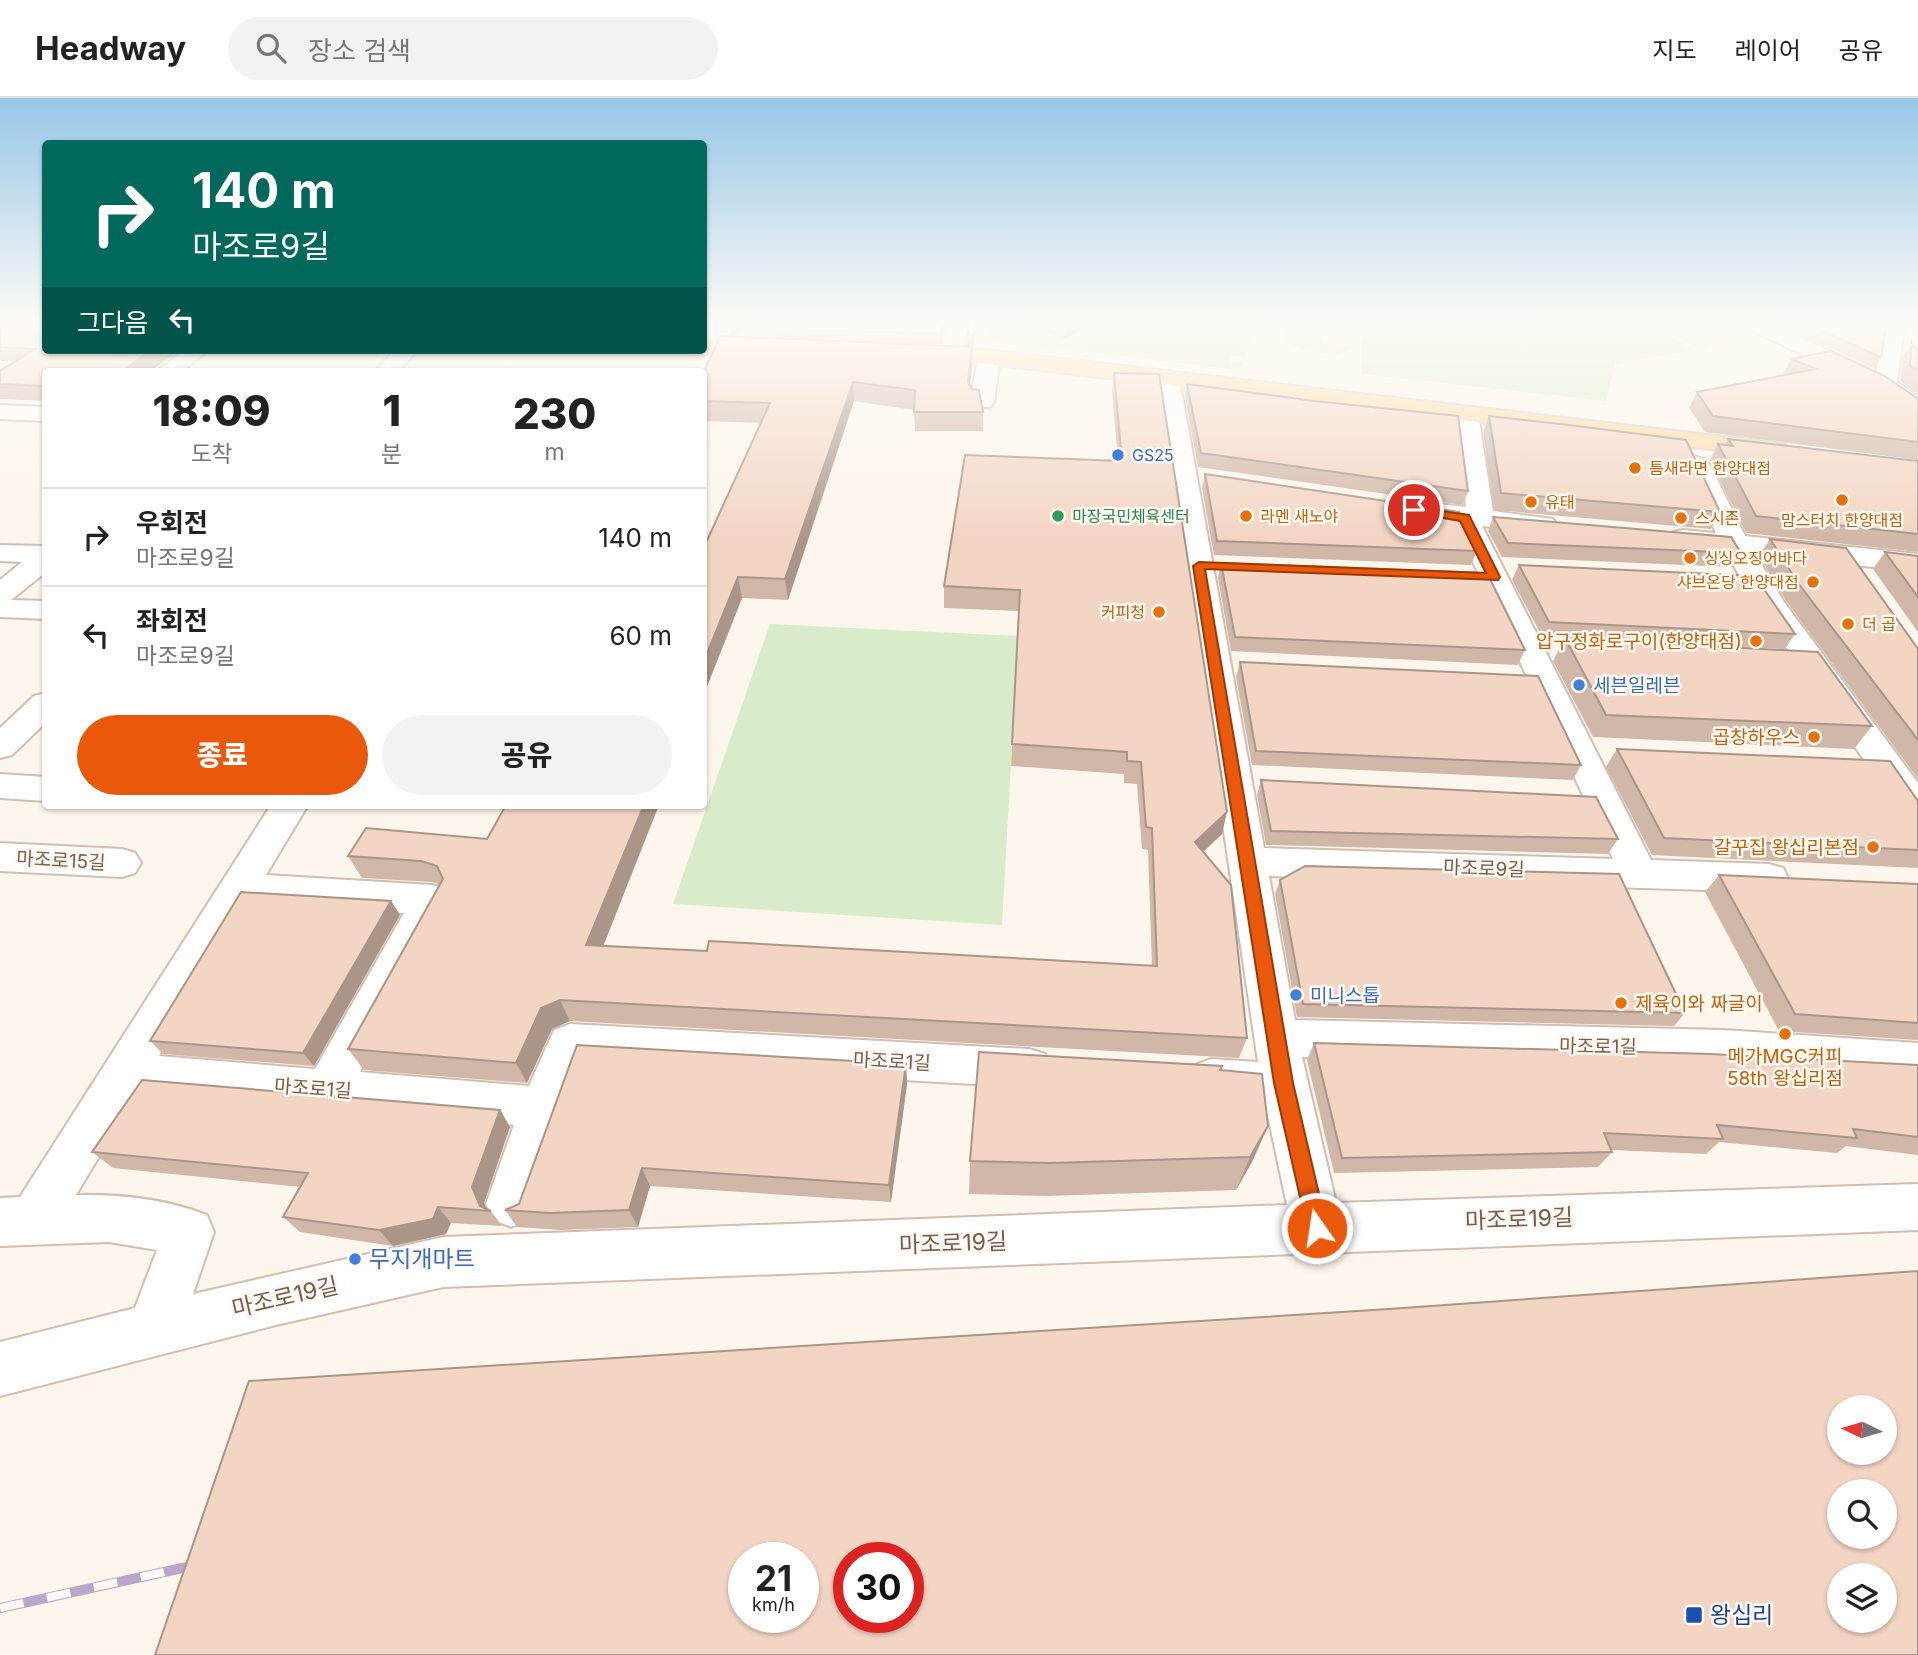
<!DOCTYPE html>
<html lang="ko">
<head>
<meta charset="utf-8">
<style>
	:root { --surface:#fff; --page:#f2f2f2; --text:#222; --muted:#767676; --line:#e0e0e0; --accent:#ea580c }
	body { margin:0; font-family:Inter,"Noto Sans KR",sans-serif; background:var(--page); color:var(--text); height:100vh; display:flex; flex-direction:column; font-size:26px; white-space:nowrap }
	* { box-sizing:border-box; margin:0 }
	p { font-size:23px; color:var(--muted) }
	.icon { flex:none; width:38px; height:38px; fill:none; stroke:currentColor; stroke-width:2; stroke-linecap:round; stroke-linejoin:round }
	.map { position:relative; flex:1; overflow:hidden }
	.details { position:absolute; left:42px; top:270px; width:665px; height:441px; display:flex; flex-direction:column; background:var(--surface); border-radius:7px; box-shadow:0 2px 5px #0004 }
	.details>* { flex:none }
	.top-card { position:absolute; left:42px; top:42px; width:665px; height:214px; border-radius:7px; box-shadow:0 2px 5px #0004; background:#00695c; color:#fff; overflow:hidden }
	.needle { width:46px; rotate:275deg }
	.fabs { position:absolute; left:1827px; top:1297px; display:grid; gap:14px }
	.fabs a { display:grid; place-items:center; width:70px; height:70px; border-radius:50%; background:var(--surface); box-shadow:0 2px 5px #0004; font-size:35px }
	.speed { position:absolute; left:728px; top:1444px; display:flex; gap:14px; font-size:35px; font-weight:700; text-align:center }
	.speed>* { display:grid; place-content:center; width:91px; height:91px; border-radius:50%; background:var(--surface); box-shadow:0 2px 5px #0004; line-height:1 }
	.speed small { font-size:18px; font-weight:400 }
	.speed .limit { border:10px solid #d22; background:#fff; color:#111 }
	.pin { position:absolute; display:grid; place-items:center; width:60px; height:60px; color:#fff; margin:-30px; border:4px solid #fff; border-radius:50%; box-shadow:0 2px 7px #0007 }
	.me { position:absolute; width:77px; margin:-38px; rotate:347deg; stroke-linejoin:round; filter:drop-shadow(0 0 5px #0008) }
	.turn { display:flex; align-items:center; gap:24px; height:147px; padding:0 35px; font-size:32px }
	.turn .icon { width:91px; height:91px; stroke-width:2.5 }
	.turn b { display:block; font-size:49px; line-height:60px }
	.then { display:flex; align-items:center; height:66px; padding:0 35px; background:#0003; gap:14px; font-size:26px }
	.eta { display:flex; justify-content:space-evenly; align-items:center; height:119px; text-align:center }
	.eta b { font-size:42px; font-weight:800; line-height:49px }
	.action { display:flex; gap:14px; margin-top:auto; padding:14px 35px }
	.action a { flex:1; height:80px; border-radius:42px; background:var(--accent); color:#fff; font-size:28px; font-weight:800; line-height:80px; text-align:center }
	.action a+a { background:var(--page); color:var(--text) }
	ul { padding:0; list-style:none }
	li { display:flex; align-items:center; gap:21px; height:98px; padding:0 35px; border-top:2px solid var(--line) }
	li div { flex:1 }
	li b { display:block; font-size:26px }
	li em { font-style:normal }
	header { display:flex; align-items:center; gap:42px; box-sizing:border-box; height:98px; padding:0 35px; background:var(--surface); border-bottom:2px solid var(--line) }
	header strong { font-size:33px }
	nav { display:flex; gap:38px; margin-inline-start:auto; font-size:24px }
	.search { width:490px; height:63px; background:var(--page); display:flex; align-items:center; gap:18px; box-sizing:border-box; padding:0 24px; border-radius:38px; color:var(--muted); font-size:26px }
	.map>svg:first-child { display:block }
	.green { fill:#d8ecc9 }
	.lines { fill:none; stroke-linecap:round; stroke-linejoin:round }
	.minor-casing { stroke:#d1beb0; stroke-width:4 }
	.major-casing { stroke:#dad1cd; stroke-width:4 }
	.minor { fill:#fff; fill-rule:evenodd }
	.major { fill:#fbd9a5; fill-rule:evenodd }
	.rail-casing { stroke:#b9a8c9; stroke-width:10 }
	.rail { stroke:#fffaf3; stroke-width:8; stroke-dasharray:24; stroke-linecap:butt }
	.wall { fill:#d1b7a8 }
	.shaded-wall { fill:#aa9588 }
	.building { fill:#f3d5c3; stroke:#aa9588; stroke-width:2; fill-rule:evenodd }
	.route { fill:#ea580c; stroke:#983908; stroke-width:2 }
	.shop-dot { fill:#3f7fe0; stroke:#fffaf3; stroke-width:2.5 }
	.food-dot { fill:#e8710a; stroke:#fffaf3; stroke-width:2.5 }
	.leisure-dot { fill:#2e9e5b; stroke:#fffaf3; stroke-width:2.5 }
	.transit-dot { fill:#1a4fb4; stroke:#fffaf3; stroke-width:2.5 }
	.labels { text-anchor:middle; stroke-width:5; stroke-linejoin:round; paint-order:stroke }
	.far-shop-label { font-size:16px; fill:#366cbe; stroke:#fffaf3; text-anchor:start }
	.far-food-label { font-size:16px; fill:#c56008; stroke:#fffaf3; text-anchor:start }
	.far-leisure-label { font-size:16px; fill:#27864d; stroke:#fffaf3; text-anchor:start }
	.food-label { font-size:19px; fill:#c56008; stroke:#fffaf3; text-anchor:end }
	.shop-label { font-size:19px; fill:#366cbe; stroke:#fffaf3; text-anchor:start }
	.street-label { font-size:19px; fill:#7a5c4d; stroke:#fffaf3 }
	.near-street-label { font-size:23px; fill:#7a5c4d; stroke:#fffaf3 }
	.near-shop-label { font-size:23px; fill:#366cbe; stroke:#fffaf3; text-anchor:start }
	.near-transit-label { font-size:23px; fill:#164399; stroke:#fffaf3; text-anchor:start }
</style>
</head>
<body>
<header>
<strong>Headway</strong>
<div class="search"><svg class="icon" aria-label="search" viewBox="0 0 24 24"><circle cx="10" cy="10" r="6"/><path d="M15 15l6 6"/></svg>장소 검색</div>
<nav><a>지도</a><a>레이어</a><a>공유</a></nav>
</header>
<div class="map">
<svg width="1918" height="1557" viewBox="0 0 1918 1557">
	<rect width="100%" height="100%" fill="#fdf6ec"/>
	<g class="green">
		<path d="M990,224h10l23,17 36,4 47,1 26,-5 31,-17h54l35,11 -6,22 -15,1v6l12,1 -3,7 -254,-30z"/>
		<path d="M1095,224h51l-28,15 -53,2z"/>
		<path d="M1284,224h37v21l32,3c-14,16 -59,5 -70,-9z"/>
		<path d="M1361,224h283l52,28 -81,14 -9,37 -244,-27z"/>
		<path d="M1649,224h60l31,15 -41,12z"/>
		<path d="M770,526l248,12 -16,289 -329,-21z"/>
	</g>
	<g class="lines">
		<g class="minor-casing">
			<g id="minor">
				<path d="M750,224h21l-22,30h-16l-3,-5z"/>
				<path d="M948,224h20l-4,33 -11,6 -11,-6z"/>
				<path d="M1739,224h27l110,50 9,-49 20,-1 -8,60 21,15v18l-8,-2 -33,-24 -135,-63z"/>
				<path d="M184,252h25l-27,21h-25z"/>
				<path d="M395,252h23l-20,21h-23z"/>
				<path d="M989,252l11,7 -6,45 -4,5h-16l-4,-5 8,-45z"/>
				<path d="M1168,273l11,7 85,470 349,11 -159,-337 -54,-7 -4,-6 4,-6 9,-2 57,6 -12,-94 4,-5h16l4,5 15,98 60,8 4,6 -4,6 -10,2 -61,-7 169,334 118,4 14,4 5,10 -5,10 -14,4 -500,-16 26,144 429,10 194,13v38l-194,-13 -422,-11 34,146 582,-19v46l-1475,57 -167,38 -276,71v-54l135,-34 22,-58 -48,-8 -109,4v-48l20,-1 251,-392h37l-42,70 166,10 14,4 6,11 -92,172 169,14 25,-56 16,-6 459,25 16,5 6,14 -6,14 -16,5 -445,-25 -56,158 -17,7 -17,-7 -8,-16 28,-79 -377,-32 -61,102c43,-1 90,4 131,20l7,17 -21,62 250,-57 844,-32 -22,-103 -54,-3 -16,-6 -7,-14 7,-14 16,-6 47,3 -101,-684zM250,805l154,10 -89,156 -156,-13z"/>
				<path d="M0,307l46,2v14l-46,-2z"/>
				<path d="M1697,359l9,3 4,5 35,71 173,18v18l-163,-18 29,48 134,181v40l-13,-4 -149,-215 -31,-53 -52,-7 -4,-6 4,-6 10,-2 33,3 -32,-68 4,-5z"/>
				<path d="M0,447l46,1v26l-35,28 35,1v18l-46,-2v-37l22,-18 -22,-1z"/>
				<path d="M46,595v29l-34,33 -12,3v-30l34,-32z"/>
				<path d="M0,676l46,3v24l-46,-3z"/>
				<path d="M0,745l122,6 13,4 6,10 -6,10 -13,4 -122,-6z"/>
			</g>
		</g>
		<g class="major-casing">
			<g id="major">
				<path d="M704,242l64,2 11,6 -11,6 -72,-3 8,-1z"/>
				<path d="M919,249l70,3 788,93 9,2 3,5 -3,5 -9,2 -788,-93 -78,-6 -3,-5 3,-5z"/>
			</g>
		</g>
		<use href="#minor" class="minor"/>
		<use href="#major" class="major"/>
		<g class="rail-casing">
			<path id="rail" d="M0,1510l205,-45"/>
		</g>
		<use href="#rail" class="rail"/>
	</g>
	<g class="wall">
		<path d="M0,224h46v79l-46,-2v-28l15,-9 -15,-1z"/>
		<path d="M722,224h25l-14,15 28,1 -1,-10 5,-6h181l-5,24 31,1v19l-2,19 13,27v19h-68l-1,-21 -60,-9 -66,199 -46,-2 -38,96v-147l57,-124 -57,-2v-49l27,-36 -1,-10h-7z"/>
		<path d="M969,224h7l-2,25h-6z"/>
		<path d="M1010,224h85l-30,17z"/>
		<path d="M1772,224h115l-6,35 -7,11z"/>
		<path d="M1912,244l6,9v43l-18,-13 3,-24z"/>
		<path d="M1791,261l127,40v61l-213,-28 -16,-24 8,-16 88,-17 -2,-1z"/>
		<path d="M1114,275l108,461 -19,18 44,186 -8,20 -669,-37 -18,8 -25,54 -163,-13 -16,-21 92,-164 -7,-3 -71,-4 -14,-22 139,-17 116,107 104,5 445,15 -4,-116 -6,-1 -5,-65 -13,-1v-9l-113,-8 8,-155 -75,-3v-22l174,-126 -6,-68z"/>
		<path d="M1187,286l281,107 -5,14 -265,-38 -13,-70z"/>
		<path d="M1489,318l231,96 -9,17 -217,-19 -11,-78z"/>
		<path d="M1728,341l190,22v91l-172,-19 -36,-73 8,-16 7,1z"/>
		<path d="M1205,376l272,77 -6,14 -257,-10 -12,-67z"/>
		<path d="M1493,419l248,36 -9,14 -230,-10 -14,-26z"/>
		<path d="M1770,441l148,110v130l-132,-178 -27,-45z"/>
		<path d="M1885,454l33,4v76l-45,-63z"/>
		<path d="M1221,465l304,87 -7,15 -287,-14 -13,-73z"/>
		<path d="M1519,467l276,69 -10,15 -243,-13 -30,-56z"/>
		<path d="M1565,540l307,88 -18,23 -261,-12 -40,-76z"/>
		<path d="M1240,564l341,103 -8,15 -321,-15 -16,-88z"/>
		<path d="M1617,651l301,52v67l-266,-13 -46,-88z"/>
		<path d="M1261,682l357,59 -10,15 -342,-9 -9,-50z"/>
		<path d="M1719,777l199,9v156l-139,-9 -74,-139z"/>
		<path d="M1280,782l405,133 -11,13 -377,-9 -22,-123z"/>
		<path d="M391,803l9,14 -86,151 -151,-12 -13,-13z"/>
		<path d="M1314,945l604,22v90l-72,-9 -9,7 -118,-11 -13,12 -95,-4 1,2 -14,15 -264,6 -27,-113z"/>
		<path d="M906,966l1,20 -16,118 -241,-16 -12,41 -77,3 -44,-3 -12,-17z"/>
		<path d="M1222,968l-1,4 32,90 -17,30 -190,6 -77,-2 1,-33z"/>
		<path d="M500,1012l10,17 -26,76 2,5 5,3 11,15 -51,-3 -5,11 -53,12 -93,-14 -17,-15 17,-30 -187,-19 -21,-16z"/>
	</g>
	<g class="shaded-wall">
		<path d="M734,224h13l-16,16 -2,-11z"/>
		<path d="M943,224h3l-5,24v-12z"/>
		<path d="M1076,224h19l-30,17 1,-11z"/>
		<path d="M972,249v19l-5,36 1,-20z"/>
		<path d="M151,252h29l-29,21h-29z"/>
		<path d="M853,284l1,19 -66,199 -3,-21z"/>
		<path d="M738,479l4,21 -38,96v-33z"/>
		<path d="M644,707h15l-64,162 -9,-22z"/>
		<path d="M1227,714l-5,22 -32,30 5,-22z"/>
		<path d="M391,803l9,14 -86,151 -11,-13z"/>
		<path d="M560,902l10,21 -18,8 -25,54 -11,-20 25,-55z"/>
		<path d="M906,966l1,20 -16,118 -2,-17z"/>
		<path d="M500,1012l10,17 -26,76 3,7 -7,-4 -8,-19z"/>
		<path d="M1268,1028l-15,34 -17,30 14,-33z"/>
		<path d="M642,1070l8,18 -12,41 -9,-17z"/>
		<path d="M438,1109l13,16 -5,11 -53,12 -14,-16z"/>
	</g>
	<g class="building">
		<path d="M0,224h46v28h105l-29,21h-76v15l-46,-2v-13l35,-22 -35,-2z"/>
		<path d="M765,224h178l-2,12 -181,-6z"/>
		<path d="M969,224h6l-1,14 -6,-1z"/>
		<path d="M1047,224h29l-10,6z"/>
		<path d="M1802,224h85l-6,35z"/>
		<path d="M720,238l252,11 -4,35 4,7 7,1 4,22h-69l1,-22 -62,-8 -68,197 -47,-2 -34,84v-114l66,-144 -66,-2v-29z"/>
		<path d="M1912,244l6,9v20l-8,-6z"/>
		<path d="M1830,253l55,25 33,23v43l-205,-26 -16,-24 119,-23 -25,-10z"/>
		<path d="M1114,275l45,1 68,438 -32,30 36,43 16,153 -687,-38 -19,8 -25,55 -168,-14 95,-170 -6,-13 -16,-5 -73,-5 18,-28 121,11 19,-34h138l-58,140 121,6 2,-10 448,25 -5,-138 -6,-1 -5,-65 -14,-1v-9l-115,-8 8,-154 -76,-4 21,-131 157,6z"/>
		<path d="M1187,286l127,17 144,15 10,75 -267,-38z"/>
		<path d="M1489,318l80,9 117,15 34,72 -219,-19z"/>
		<path d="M1728,341l190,22v73l-162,-18 -38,-72 15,2z"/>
		<path d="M1205,376l254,38 18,39 -260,-10z"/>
		<path d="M1493,419l238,20 10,16 -233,-10z"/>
		<path d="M1770,441l76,9 72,101v91l-120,-157z"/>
		<path d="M1885,454l33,4v41z"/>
		<path d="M1221,465l266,10 38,77 -290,-13z"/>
		<path d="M1519,467l236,11 40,58 -246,-12z"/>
		<path d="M1565,540l253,14 54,74 -266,-11z"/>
		<path d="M1240,564l298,14 43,89 -325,-14z"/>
		<path d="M1617,651l273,12 28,40v49l-254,-12z"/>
		<path d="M1261,682l335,17 22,42 -347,-8z"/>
		<path d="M1305,768l314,8 66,139 -382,-9 -23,-124z"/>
		<path d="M1719,777l199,9v139l-123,-9z"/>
		<path d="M241,794l150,9 -88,152 -153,-12z"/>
		<path d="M1314,945l396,11 208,11v72l-65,-8 4,9 -140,-13 6,14 -119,-6 8,19 -270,6z"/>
		<path d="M577,947l329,19 -17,121 -247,-17 -13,42 -79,3 -45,-3 14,-6z"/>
		<path d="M979,954l243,14 -2,4 42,4 6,52 -18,31 -200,6 -80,-2z"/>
		<path d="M142,982l358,30 -28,77 8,19 11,5 -53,-4 -5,12 -54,11 -96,-13 25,-44 -216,-21z"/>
		<path d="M1918,1173v384h-1763l94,-274 1140,-72zM1839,1309h46v45h-46zM1839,1393h46v45h-46zM744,1460h59v59h-59zM849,1460h59v59h-59zM1839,1477h46v45h-46z"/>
	</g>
	<linearGradient id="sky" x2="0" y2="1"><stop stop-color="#97c7e8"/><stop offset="0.51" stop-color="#fefbf6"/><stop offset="1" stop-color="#fefbf6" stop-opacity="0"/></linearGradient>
	<rect width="1918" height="442" fill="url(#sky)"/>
	<path class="route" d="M1414,409l55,8 31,62 -2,3 -293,-11 88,514 34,145 -3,7 -7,3 -7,-3 -3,-7 -33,-145 -81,-517 6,-4 287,11 -26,-52 -50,-9 -2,-2z"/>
	<g class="shop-dot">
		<circle cx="1118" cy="357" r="7"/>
		<circle cx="1579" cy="587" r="7"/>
		<circle cx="1296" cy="897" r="7"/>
		<circle cx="355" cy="1161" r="7"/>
	</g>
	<g class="food-dot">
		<circle cx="1635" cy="370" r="7"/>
		<circle cx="1842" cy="402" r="7"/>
		<circle cx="1531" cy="404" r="7"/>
		<circle cx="1246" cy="418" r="7"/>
		<circle cx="1681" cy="420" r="7"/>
		<circle cx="1690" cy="460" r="7"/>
		<circle cx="1813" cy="484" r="7"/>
		<circle cx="1159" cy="514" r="7"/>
		<circle cx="1848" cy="526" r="7"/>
		<circle cx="1756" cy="543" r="7"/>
		<circle cx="1814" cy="639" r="7"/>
		<circle cx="1873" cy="749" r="7"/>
		<circle cx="1621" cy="905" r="7"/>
		<circle cx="1785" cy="936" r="7"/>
	</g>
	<circle class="leisure-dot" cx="1058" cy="418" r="7"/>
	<rect class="transit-dot" x="1685" y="1508" width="18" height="18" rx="3.5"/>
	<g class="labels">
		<g class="far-shop-label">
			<text x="1132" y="363">GS25</text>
		</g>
		<g class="far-food-label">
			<text x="1649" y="376">틈새라면 한양대점</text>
			<text x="1545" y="410">유태</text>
			<text x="1260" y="424">라멘 새노야</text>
			<text x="1695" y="426">스시존</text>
			<text x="1842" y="428" text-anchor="middle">맘스터치 한양대점</text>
			<text x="1704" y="466">싱싱오징어바다</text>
			<text x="1799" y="490" text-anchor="end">샤브온당 한양대점</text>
			<text x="1145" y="520" text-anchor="end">커피청</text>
			<text x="1862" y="532">더 곱</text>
		</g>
		<g class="far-leisure-label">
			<text x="1072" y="424">마장국민체육센터</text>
		</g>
		<g class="food-label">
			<text x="1742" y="550">압구정화로구이(한양대점)</text>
			<text x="1800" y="646">곱창하우스</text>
			<text x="1859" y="756">갈꾸집 왕십리본점</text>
			<text x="1635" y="912" text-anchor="start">제육이와 짜글이</text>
			<text x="1785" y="965" text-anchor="middle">메가MGC커피<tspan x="1785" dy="22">58th 왕십리점</tspan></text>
		</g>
		<g class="shop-label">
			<text x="1593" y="594">세븐일레븐</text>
			<text x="1310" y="904">미니스톱</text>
		</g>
		<g class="street-label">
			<text transform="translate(61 762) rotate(3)" y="7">마조로15길</text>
			<text transform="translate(1484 770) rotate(2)" y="7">마조로9길</text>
			<text transform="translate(1598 948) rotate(1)" y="7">마조로1길</text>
			<text transform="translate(892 963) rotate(3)" y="7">마조로1길</text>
			<text transform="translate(313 990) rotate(4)" y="7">마조로1길</text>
		</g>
		<g class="near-street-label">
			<text transform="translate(1519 1121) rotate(-2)" y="8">마조로19길</text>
			<text transform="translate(953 1145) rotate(-2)" y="8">마조로19길</text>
			<text transform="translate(285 1199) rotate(-13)" y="8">마조로19길</text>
		</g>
		<g class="near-shop-label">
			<text x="369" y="1169">무지개마트</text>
		</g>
		<g class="near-transit-label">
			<text x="1710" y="1525">왕십리</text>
		</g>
	</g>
</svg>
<div class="fabs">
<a><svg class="needle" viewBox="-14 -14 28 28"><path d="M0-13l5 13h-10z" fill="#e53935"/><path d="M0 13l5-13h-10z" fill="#767676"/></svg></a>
<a><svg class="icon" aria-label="search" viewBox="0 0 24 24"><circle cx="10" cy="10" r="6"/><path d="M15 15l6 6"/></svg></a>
<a><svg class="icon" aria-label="layers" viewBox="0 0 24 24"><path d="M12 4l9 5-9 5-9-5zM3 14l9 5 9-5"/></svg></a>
</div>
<div class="speed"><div>21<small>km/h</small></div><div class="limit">30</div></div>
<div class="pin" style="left:1414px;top:412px;background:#d93025"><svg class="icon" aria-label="arrive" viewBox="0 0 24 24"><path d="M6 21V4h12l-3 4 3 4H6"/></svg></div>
<svg class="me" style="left:1317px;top:1130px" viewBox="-20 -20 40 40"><circle r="17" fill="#ea580c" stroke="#fff" stroke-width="3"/><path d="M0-11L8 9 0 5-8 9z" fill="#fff"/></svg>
<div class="top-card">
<div class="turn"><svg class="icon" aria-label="right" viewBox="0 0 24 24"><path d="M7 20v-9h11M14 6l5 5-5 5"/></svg><div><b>140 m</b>마조로9길</div></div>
<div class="then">그다음<svg class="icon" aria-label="left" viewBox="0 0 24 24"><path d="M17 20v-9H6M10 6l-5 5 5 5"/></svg></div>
</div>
<section class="details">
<div class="eta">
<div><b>18:09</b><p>도착</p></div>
<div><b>1</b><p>분</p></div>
<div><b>230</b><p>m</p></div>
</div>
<ul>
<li><svg class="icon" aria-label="right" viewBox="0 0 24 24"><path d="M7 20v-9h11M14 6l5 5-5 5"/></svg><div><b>우회전</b><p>마조로9길</p></div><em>140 m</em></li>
<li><svg class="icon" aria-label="left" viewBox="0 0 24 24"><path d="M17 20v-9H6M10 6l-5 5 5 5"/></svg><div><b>좌회전</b><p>마조로9길</p></div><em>60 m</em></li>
</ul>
<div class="action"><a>종료</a><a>공유</a></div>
</section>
</div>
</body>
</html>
